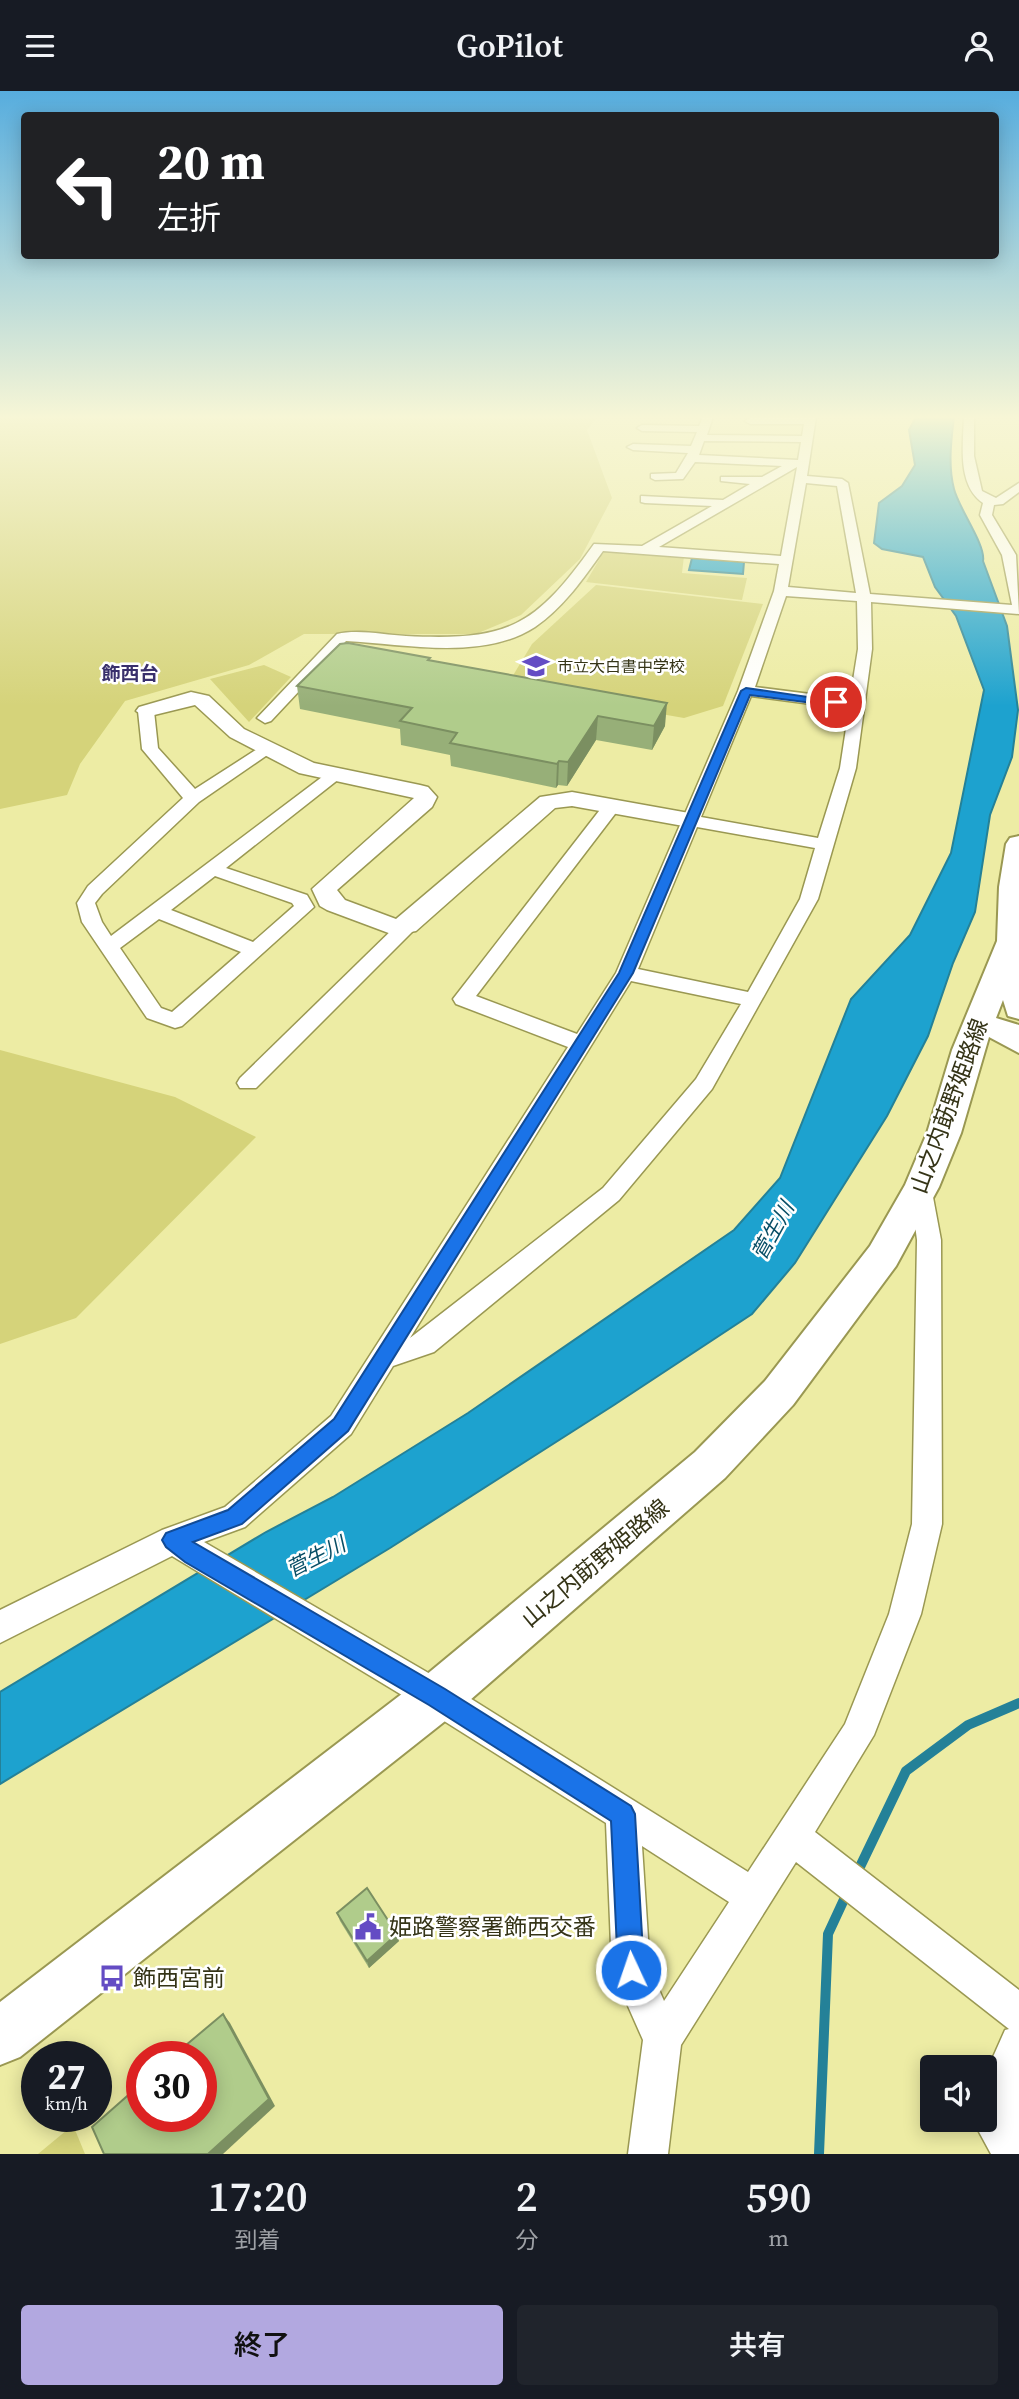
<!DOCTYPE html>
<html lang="ja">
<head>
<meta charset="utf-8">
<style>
	:root { --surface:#171b24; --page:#20242c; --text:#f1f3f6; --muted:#9ea1a6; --accent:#b2a8e0 }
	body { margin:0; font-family:"Source Serif 4","Noto Sans JP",serif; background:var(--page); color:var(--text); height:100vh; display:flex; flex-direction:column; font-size:26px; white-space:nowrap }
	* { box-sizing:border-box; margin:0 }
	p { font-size:23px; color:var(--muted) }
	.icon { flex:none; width:38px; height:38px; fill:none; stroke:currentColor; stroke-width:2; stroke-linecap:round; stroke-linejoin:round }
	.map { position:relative; height:2063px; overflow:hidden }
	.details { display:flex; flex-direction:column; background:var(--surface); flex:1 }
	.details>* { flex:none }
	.top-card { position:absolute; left:21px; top:21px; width:978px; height:147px; border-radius:7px; box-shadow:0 4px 18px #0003; background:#202124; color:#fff; overflow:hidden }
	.tools { position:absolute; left:920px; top:1964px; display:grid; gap:14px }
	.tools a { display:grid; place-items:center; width:77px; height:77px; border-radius:7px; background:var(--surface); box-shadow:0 4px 18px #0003; font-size:35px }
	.speed { position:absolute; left:21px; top:1950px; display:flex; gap:14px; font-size:35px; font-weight:700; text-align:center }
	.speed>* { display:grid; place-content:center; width:91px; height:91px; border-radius:50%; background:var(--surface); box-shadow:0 4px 18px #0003; line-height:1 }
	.speed small { font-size:18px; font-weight:400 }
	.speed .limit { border:10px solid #d22; background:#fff; color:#111 }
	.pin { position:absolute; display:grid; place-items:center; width:60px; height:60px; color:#fff; margin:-30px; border:4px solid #fff; border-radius:50%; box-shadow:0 2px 7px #0007 }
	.me { position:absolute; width:77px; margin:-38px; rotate:357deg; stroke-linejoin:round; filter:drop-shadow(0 0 5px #0008) }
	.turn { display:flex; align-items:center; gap:24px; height:147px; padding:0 21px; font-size:32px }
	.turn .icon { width:91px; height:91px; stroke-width:2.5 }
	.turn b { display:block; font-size:49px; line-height:60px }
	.eta { display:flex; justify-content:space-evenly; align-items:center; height:119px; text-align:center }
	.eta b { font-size:42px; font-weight:600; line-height:49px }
	.button { display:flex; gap:14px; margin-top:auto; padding:14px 21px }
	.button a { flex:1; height:80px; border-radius:7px; background:var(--accent); color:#111; font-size:28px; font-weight:600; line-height:80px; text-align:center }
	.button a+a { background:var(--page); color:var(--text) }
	header { display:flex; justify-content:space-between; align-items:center; height:91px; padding:0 21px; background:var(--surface); font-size:32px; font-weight:600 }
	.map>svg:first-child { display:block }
	.green { fill:#d5d37a }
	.water { fill:#1da2cf; stroke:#248198; stroke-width:2 }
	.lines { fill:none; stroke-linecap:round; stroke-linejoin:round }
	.stream { stroke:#248198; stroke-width:10 }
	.minor-casing { stroke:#9a9852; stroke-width:3 }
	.tertiary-casing { stroke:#9a9852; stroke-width:3 }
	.secondary-casing { stroke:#9a9852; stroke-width:4 }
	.minor { fill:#fff; fill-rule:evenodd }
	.tertiary { fill:#fff; fill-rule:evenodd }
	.secondary { fill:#fff; fill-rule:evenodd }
	.wall { fill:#97af78 }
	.shaded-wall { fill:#7b8f61 }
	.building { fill:#b0cc8b; stroke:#7b8f61; stroke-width:2 }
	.route { fill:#1a73e8; stroke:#114b97; stroke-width:2 }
	.labels { text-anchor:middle; stroke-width:5; stroke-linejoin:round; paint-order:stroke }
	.far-poi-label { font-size:16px; fill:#353417; stroke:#fff; text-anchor:start }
	.far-quarter-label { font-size:19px; font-weight:bold; fill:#39306c; stroke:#fff }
	.water-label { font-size:21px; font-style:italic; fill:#084e66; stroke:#fff }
	.near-street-label { font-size:23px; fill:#353417; stroke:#fff }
	.near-poi-label { font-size:23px; fill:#353417; stroke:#fff; text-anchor:start }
</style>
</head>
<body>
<header><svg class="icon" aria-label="menu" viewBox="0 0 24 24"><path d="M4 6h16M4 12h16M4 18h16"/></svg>GoPilot<svg class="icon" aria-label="person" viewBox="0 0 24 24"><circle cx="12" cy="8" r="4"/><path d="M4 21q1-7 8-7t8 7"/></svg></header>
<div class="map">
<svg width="1019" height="2063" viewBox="0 0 1019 2063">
	<rect width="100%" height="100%" fill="#edeca4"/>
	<g class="green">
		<path d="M0,326h597l-10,13 25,68 -32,61 -59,56 -45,19h-172l-55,31 -124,36 -45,63 -13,31 -67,14z"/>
		<path d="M609,460l75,5 -2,17 65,5 -5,22 -156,-18 17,-29z"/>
		<path d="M596,494l167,19 -40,102 -39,12 -178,-31 26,-43z"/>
		<path d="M264,574l27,12 -42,45 -39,-43z"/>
		<path d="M0,959l175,47 81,40 -180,181 -76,26z"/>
		<path d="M73,2034l12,29h-47z"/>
	</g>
	<g class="water">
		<path d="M916,326h38c-3,24 -6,49 0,72 5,20 32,56 29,72l24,65 11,84 -6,47 -22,58 -15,97 -22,51 -25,73 -41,80 -92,147 -43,51 -138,91 -224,143 -390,236v-92l266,-160 67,-35 135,-84 266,-183 46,-52 71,-179 59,-64 41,-82 33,-163 -28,-74 -21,-29 -12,-30 -41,-8 -8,-6 5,-40 23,-17 13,-21 -6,-35z"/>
		<path d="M692,467l52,4 -1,12 -54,-4z"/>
	</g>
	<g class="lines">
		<g class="stream">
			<path d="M857,1782l49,-102 62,-46 51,-22"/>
			<path d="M819,2063l9,-220 19,-41"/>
		</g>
		<g class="minor-casing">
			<g id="minor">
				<path d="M703,326h10l-6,18 95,1 2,-12h-54l-5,-3 5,-3 66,-1 -9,59 35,3 6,4 22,111 142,11 -10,-50 -22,-40 3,-12c-26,-18 -20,-58 -19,-86h10v39l8,35 14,7 23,-15v9l-16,12 -9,1 -2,10 24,40 3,59 -148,-12 1,47 -16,119 -38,131 -106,190 -93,111 -185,152 -41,14 -42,68 -106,93 -41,15 245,143 299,187 97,-148 44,-110 23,-90 5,-284 -7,-53 4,-6 8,-3 8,3 11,59 1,284 -21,90 -47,121 -59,97 204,158v164h-28l-13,-24 1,-11h6v-44l20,-45 4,-1 -213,-167 -115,183 -13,109h-40l15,-114 -31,-70 -6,-147 -181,-114 -253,-153 -172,87v-33l162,-80 63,-23 106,-91 237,-369 -112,-43 -3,-5 153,-197h12l3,4 -3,4 -142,186 101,38 39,-61 122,-282 36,-100 5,-27 -176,-13c-20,28 -40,57 -68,76 -52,34 -131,17 -189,14l-75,80 -6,2 -8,-5 80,-84c21,-5 48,1 69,2 103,5 129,-9 188,-92l48,2 70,-40 -67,-3 -4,-1v-6l82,4 27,-16 -29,-3v-4h41l20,-11 -87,-4 -12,17 -28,1 -4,-2v-4l25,-1 12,-20 -55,-3 -6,-3 6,-3 58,2 6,-14 -55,-1 -5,-3 5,-3 57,1zM704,350l97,1 -3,18 -99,-5zM797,376l-16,89 -122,-9zM806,392l31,3 19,107 -68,-6zM786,505l71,5 1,48 -8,50 -95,-12zM751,605l98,13 -9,59 -22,70 -117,-21zM697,736l118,21 -15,51 -52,93 -110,-23zM631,890l110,23 -45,75 -93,109 -193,150zM642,1755l87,56 -65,99 -14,-32z"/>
				<path d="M146,615l8,5 4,37 37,41 67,-43h12l2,3 -77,53 -97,92 -7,9 7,19 9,14 219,-165h12l2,4 -118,93 81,27 7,12 -132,119 -7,2 -28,-10 -65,-96 -5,-19 11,-17 95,-88 -41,-49 -4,-38zM215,785l77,27 2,3 -41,36 -82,-32zM159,828l82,33 -69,60 -11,-4 -41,-60z"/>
				<path d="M407,829l10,6 -3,4 -158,158h-16l-3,-5 3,-5 160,-156z"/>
			</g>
		</g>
		<g class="tertiary-casing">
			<path id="tertiary" d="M191,601l18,4 35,33 70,34 106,22 8,2 9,10 -5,10 -95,83 8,10 51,19 144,-122 32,-5 117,21 11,7 -11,7 -117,-21 -17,2 -139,123 -22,4 -67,-25 -7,-4 -8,-17 102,-91 -115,-25 -69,-36 -35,-32 -49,12 -10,-6 3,-4z"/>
		</g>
		<g class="secondary-casing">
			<path id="secondary" d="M1019,745v183l-11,-3 -5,-16 -7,18 23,7v28l-30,-16 -28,96 -22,54 -43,79 -103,139 -68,73 -271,236 -434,343 -20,8v-63l420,-322 275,-228 70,-71 105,-135 35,-61 22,-52 25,-83 45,-109 2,-54 7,-43 4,-6z"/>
		</g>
		<use href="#minor" class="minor"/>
		<use href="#tertiary" class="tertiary"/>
		<use href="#secondary" class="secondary"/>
	</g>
	<g class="wall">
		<path d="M430,570l235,65 -13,24 -56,-10 -29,46 -9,-1 -2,3 -105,-22 -1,-11 -49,-10 -1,-16 -100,-20 -3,-23z"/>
		<path d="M337,1822l62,28 -30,27 -29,-47z"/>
	</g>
	<g class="shaded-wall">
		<path d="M667,612l-2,23 -13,24 2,-24z"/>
		<path d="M598,625l-2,24 -29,46 1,-24z"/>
		<path d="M559,670l-1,24 -2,3 1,-24z"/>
		<path d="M397,1843l2,7 -30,27 -2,-7z"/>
		<path d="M223,1923l7,9 45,83 -52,48h-15z"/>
	</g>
	<g class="building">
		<path d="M348,552l82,15 -2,2 239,43 -13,23 -56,-10 -30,46 -9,-1 -2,3 -107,-21 7,-10 -57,-12 12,-13 -115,-22 43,-42z"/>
		<path d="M367,1797l30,46 -30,27 -30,-48z"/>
		<path d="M223,1923l46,85 -61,55h-104l-12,-27 50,-44v33h59v-60h-28z"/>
	</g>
	<linearGradient id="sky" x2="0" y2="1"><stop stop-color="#57adde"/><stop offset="0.53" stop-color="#f7f6d6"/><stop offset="1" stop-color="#f7f6d6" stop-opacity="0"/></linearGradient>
	<rect width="1019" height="615" fill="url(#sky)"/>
	<path class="route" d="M746,597l96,14 -6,4 -86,-11 -117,278 -285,458 -106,93 -49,18 252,147 186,117 4,8 9,156 -4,9 -9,4 -9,-4 -4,-9 -7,-149 -182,-116 -244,-143 -19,-15 -4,-7 4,-7 62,-23 106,-91 285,-446 122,-282z"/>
	<defs>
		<g id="school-bare" transform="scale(2.1)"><path d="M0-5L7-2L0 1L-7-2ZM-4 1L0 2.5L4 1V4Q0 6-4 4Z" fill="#644cc4" stroke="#fff" stroke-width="2.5" paint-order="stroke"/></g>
		<g id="civic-bare" transform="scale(2.1)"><path d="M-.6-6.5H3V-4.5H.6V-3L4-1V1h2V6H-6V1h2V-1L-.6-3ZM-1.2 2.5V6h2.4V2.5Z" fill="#644cc4" stroke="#fff" stroke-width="2.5" paint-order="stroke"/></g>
		<g id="bus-bare" transform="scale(2.1)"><path d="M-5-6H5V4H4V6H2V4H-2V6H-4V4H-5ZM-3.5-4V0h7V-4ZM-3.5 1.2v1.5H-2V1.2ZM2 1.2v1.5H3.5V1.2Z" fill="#644cc4" stroke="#fff" stroke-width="2.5" paint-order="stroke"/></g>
	</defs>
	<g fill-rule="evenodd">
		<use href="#school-bare" x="536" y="575"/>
		<use href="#civic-bare" x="368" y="1836"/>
		<use href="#bus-bare" x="112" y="1887"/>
	</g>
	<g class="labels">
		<g class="far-poi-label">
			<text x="557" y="581">市立大白書中学校</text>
		</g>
		<g class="far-quarter-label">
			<text x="130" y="589">飾西台</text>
		</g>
		<g class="water-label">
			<text transform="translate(773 1140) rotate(-61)" y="7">菅生川</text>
			<text transform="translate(316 1466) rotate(-27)" y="7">菅生川</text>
		</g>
		<g class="near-street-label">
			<text transform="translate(949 1015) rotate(-70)" y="8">山之内莇野姫路線</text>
			<text transform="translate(595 1472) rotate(-40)" y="8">山之内莇野姫路線</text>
		</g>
		<g class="near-poi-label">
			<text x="389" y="1844">姫路警察署飾西交番</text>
			<text x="133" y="1895">飾西宮前</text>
		</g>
	</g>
</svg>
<div class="tools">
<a><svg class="icon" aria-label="sound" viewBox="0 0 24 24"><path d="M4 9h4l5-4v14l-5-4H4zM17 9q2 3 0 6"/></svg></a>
</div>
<div class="speed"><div>27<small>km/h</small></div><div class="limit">30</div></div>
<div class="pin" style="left:836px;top:611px;background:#d93025"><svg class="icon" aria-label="arrive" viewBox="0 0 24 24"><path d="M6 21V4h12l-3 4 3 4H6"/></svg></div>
<svg class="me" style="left:631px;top:1879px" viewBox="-20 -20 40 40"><circle r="17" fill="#1a73e8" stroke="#fff" stroke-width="3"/><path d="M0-11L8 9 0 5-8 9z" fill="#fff"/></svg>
<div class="top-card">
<div class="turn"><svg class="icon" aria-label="left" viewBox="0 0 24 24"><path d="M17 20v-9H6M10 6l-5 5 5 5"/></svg><div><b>20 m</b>左折</div></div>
</div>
</div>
<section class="details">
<div class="eta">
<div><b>17:20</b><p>到着</p></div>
<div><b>2</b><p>分</p></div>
<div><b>590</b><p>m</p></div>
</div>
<div class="button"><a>終了</a><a>共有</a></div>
</section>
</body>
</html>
